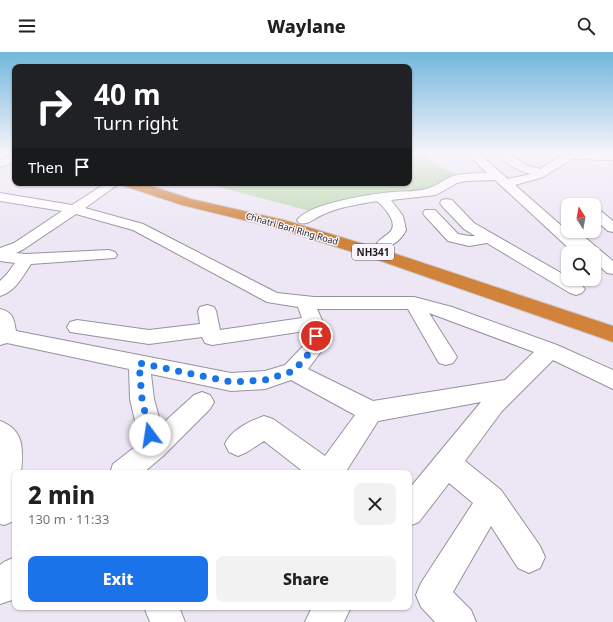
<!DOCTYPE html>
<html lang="en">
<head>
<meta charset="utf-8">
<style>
	:root { --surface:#fff; --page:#f2f2f2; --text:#202124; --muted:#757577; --accent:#1a73e8 }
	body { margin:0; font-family:"Noto Sans",sans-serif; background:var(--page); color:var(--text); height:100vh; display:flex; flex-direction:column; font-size:15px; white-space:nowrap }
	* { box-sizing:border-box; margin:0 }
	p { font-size:13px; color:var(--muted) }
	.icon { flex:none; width:22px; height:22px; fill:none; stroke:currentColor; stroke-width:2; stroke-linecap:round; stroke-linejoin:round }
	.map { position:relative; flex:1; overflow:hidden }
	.side { position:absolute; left:12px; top:418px; width:400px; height:140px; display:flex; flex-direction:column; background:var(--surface); border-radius:8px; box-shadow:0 1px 3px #0004 }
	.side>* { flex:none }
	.guide { position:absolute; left:12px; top:12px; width:400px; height:122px; border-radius:8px; box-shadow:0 1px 3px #0004; background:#202124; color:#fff; overflow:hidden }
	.needle { width:26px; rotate:349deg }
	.tools { position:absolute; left:561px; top:146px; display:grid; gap:8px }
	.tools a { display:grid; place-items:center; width:40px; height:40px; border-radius:8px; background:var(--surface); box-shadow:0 1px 3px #0004; font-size:20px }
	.pin { position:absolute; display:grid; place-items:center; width:34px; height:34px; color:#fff; margin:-17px; border:2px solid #fff; border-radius:50%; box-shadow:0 1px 4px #0007 }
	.me { position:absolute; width:44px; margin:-22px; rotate:346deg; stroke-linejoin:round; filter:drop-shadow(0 0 3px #0008) }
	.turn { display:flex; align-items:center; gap:14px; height:84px; padding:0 16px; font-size:18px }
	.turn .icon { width:52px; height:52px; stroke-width:2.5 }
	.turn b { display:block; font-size:28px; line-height:34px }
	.then { display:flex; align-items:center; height:38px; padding:0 16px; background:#0003; gap:8px; font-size:15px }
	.round { display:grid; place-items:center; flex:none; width:42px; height:42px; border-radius:8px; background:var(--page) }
	.headline { display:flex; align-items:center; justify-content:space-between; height:68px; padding:0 16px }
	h1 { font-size:24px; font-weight:800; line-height:30px }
	.cta { display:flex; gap:8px; margin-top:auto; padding:8px 16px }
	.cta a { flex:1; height:46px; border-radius:8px; background:var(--accent); color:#fff; font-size:16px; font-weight:800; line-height:46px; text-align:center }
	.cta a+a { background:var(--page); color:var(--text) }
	header { display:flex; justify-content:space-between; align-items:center; height:52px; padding:0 16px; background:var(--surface); font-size:18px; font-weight:800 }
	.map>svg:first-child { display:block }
	.green { fill:#bcd9af }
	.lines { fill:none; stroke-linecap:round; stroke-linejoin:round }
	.minor-casing { stroke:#97919e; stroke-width:2 }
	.highway-casing { stroke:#c9c9ca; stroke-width:2 }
	.minor { fill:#fff; fill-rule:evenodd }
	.highway { fill:#d1823b; fill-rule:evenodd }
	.route { stroke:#1a73e8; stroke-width:7; stroke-dasharray:0 12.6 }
	.labels { text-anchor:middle; stroke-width:3; stroke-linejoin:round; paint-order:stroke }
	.far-street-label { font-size:9px; fill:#1f1c21; stroke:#f9f5fd }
	.shield { fill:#f9f5fd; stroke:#605d63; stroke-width:1 }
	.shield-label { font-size:10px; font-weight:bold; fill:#1f1c21 }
</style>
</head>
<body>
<header><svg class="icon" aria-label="menu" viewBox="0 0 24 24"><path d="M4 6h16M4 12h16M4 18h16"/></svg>Waylane<svg class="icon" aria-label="search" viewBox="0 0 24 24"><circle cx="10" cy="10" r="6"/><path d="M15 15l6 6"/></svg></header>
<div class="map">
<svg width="613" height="570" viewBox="0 0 613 570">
	<rect width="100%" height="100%" fill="#ede6f4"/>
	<path class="green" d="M409,100h13l10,11 29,13 -27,13 -124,22 -106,-28h205z"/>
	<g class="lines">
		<g class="minor-casing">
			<g id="minor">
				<path d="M466,100h11l31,27 23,-5c-11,-3 -24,-8 -31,-18l1,-4h10v3l15,10 14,4 19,-12 12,-4 42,1v6l-41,-1 -29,18 -28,8 57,50 5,-1 5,1 31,26v13l-6,-1 -13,-12v-8h-20l-79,-73 -29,1 -9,2 -21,12 -45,5 12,16 3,14c-5,10 -15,19 -26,16l-3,-3c4,-5 9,-7 13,-11 9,-9 -6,-25 -13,-31 -18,3 -38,6 -55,14 -9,4 -13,10 -23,8l-2,-3c12,-17 75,-26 95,-28 12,-1 26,0 37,-4 7,-2 13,-7 19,-10 12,-5 26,-5 39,-5z"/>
				<path d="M15,103v7l-15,5v-7z"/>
				<path d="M106,131h14l-35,25 58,16 134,69 37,4h100l38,10 105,38 56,25v19l-60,-29 -51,51 -37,50 36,29 39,56 5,11 -5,11 -11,5 -11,-5 -27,-42 -38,66 18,18 5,12h-41l-14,-15 -5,-12 5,-12 52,-80 -24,-20 -30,39 -10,4v-37l72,-87 -103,19 -33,52h-40l-41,-32 -17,11 -9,4 -9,-4 -4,-8c6,-14 25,-23 39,-28l9,3 52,37 30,-41 -64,-35 -26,9 -34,2 -80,-17 3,25 7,26 33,-30 8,-3 8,3 4,7 -4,7 -47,47 -20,17h-33l3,-9 27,-21 -10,-44 -1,-30 -122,-26 -7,2v-36c13,3 14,10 16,22l215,42 34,-2 20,-6 21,-22 -1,-12 -93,14 -7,-2 -3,-6 -53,7 -79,-12 -3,-5 3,-5 7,-2 72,10 51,-6 -2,-13 2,-4 7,-2 7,2 2,4 4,19 82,-12 -4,-11 -31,-5 -134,-72 -57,-16 -52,35 -8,4 10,1 83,-4 6,2 2,3 -2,3 -84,6c-8,12 -16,28 -31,32v-15l7,-7 8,-11 -15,-2v-13l14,-5 48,-32 -62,-10v-8l72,12zM317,257h91l31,54 7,2 7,-2 4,-6 -28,-44 105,39 -29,28 -132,21 -65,-32 18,-24 -1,-18z"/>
				<path d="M447,147l5,1 22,23 94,54v2c6,0 13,5 17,10l-3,4 -6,2 -6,-2 -83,-50 -18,3 -21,-5 -23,-25 -2,-3 2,-3h10l23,24 11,2h6l-11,-7 -22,-23 -2,-3 2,-3z"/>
				<path d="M597,159l5,1 11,9v11l-5,-1 -14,-12v-7z"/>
				<path d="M0,369c25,9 23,29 21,52h-6v46l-1,2 -10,4 -4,-1z"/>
				<path d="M15,505v39l-3,4 -12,4v-39l4,-3z"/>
				<path d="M144,555h35l6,15h-35z"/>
				<path d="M312,555h39l-7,15h-39z"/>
			</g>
		</g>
		<g class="highway-casing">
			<path id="highway" d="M122,131h20l49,16 93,21 106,32 223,74v16l-235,-82 -105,-33 -91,-22 -58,-19z"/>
		</g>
		<use href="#minor" class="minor"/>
		<use href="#highway" class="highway"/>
	</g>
	<linearGradient id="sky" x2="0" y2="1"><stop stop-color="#71b7dc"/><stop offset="0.56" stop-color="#f7f4fa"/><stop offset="1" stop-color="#f7f4fa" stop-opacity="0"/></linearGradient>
	<rect width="613" height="180" fill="url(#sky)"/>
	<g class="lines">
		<path class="route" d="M150,383l-8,-36 -3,-36 92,19 34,-2 29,-9 22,-26v-9"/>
	</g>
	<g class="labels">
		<g class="far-street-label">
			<text transform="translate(292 177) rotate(16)" y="3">Chhatri Bari Ring Road</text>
		</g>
		<rect class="shield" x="352" y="192" width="42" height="16" rx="3"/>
		<g class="shield-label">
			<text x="373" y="204">NH341</text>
		</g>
	</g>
</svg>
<div class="tools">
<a><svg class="needle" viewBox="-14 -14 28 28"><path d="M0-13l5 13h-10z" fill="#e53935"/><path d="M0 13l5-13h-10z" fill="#757577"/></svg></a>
<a><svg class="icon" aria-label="search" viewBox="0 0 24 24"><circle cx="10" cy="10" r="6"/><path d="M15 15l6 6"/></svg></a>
</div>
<div class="pin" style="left:316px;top:284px;background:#d93025"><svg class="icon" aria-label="arrive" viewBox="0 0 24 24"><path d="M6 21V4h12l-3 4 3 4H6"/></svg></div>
<svg class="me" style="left:150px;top:383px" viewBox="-20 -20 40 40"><circle r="19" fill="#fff"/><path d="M0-13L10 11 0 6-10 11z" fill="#1a73e8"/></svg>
<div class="guide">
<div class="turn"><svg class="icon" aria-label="right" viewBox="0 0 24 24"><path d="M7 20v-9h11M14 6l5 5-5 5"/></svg><div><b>40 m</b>Turn right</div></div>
<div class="then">Then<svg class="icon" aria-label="arrive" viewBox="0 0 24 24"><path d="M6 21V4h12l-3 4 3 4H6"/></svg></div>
</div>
<section class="side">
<div class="headline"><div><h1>2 min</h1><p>130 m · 11:33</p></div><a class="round"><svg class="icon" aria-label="close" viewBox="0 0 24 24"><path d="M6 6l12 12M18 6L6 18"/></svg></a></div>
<div class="cta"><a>Exit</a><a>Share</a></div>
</section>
</div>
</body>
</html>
